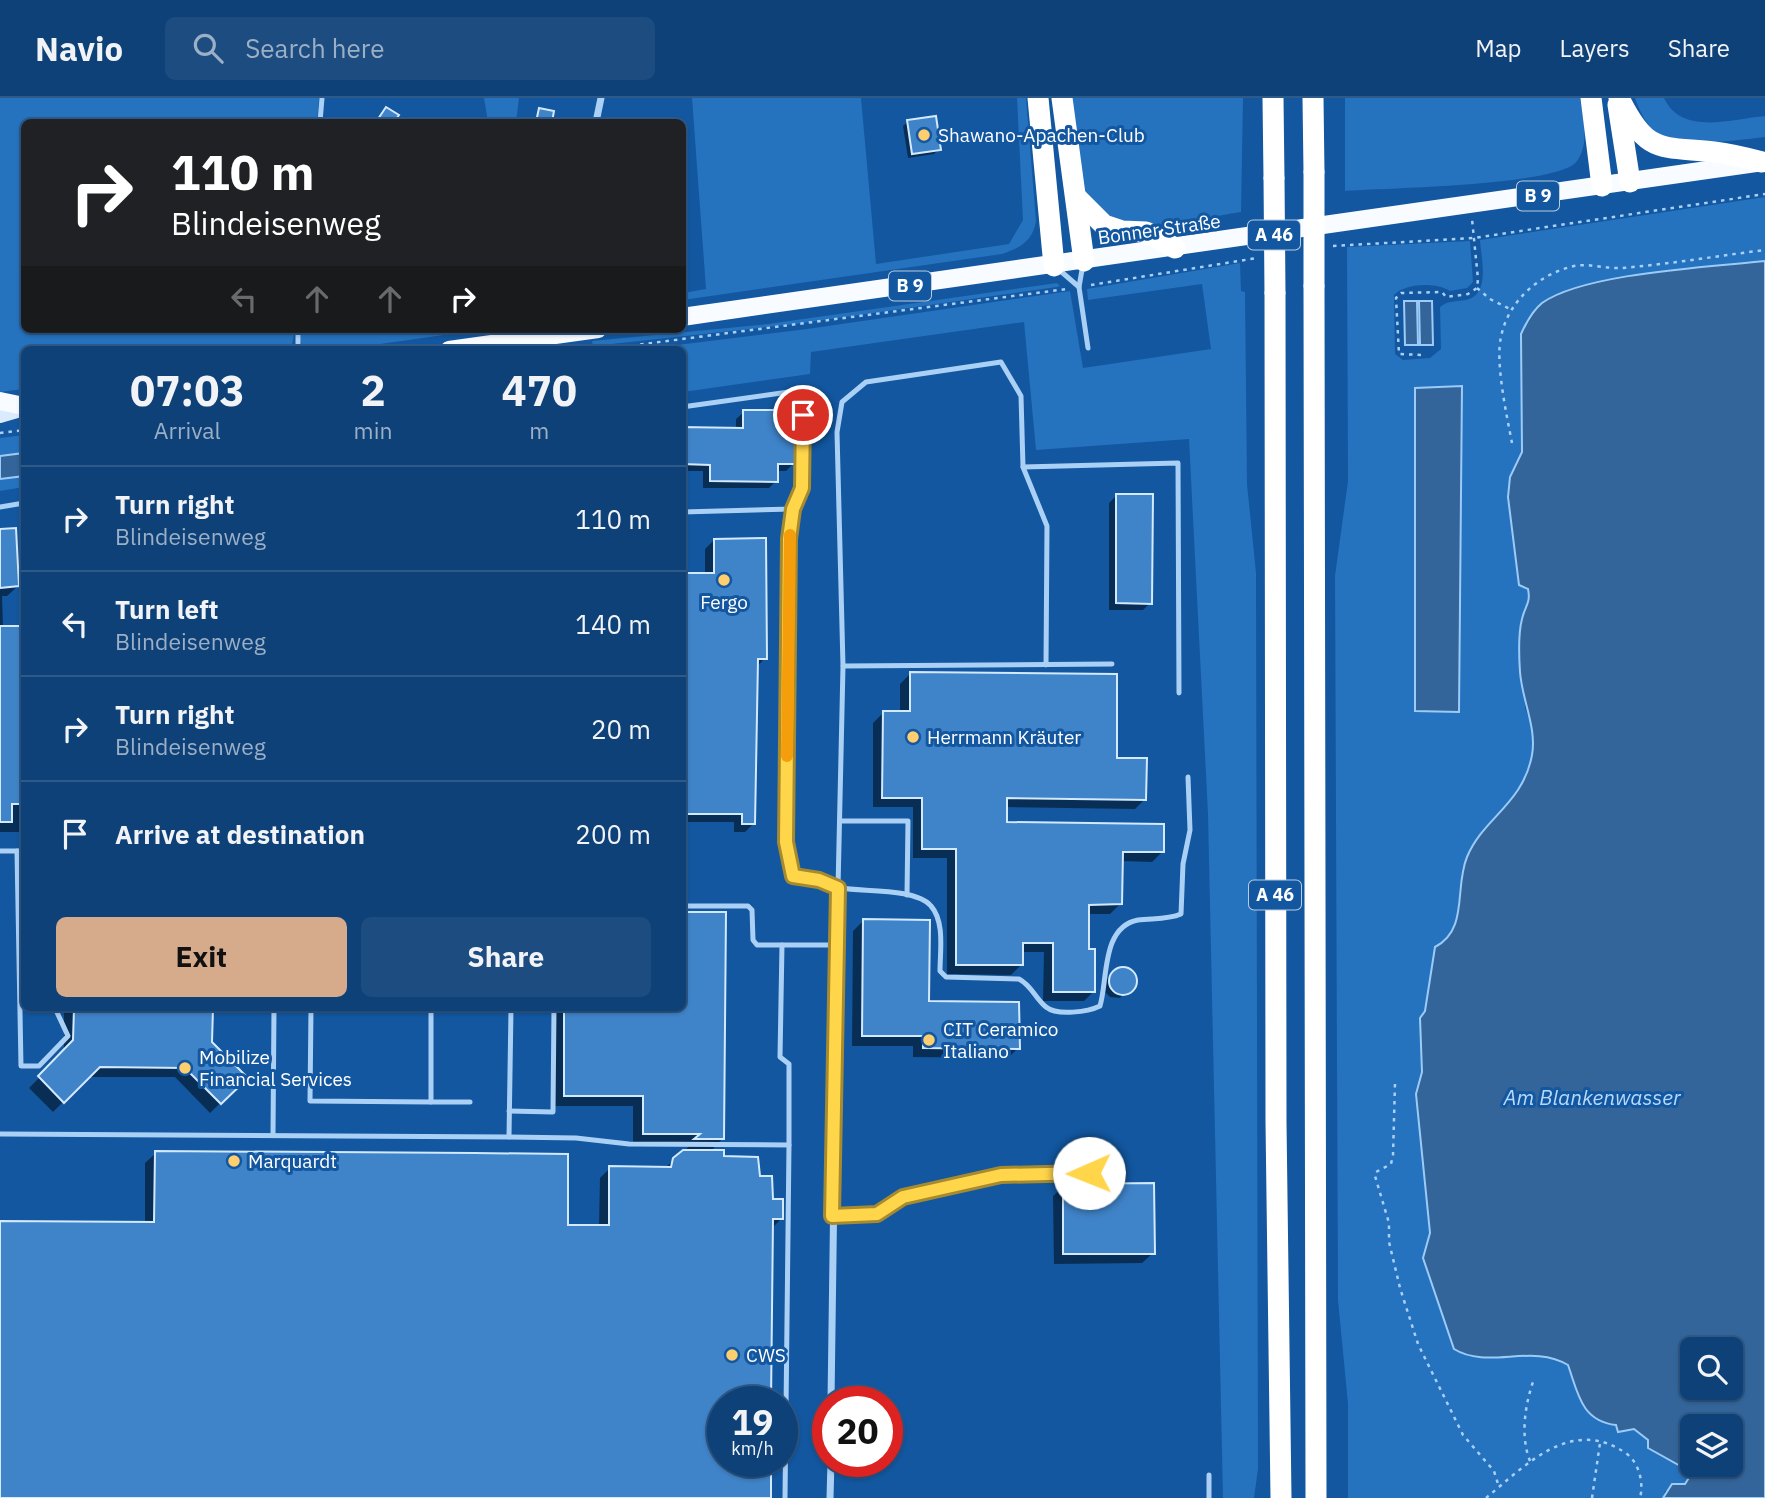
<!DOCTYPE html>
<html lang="en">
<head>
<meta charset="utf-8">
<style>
	:root { --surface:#0e4178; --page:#1c4c80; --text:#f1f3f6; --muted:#9bafc6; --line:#2e5a8a; --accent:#d6ab8b }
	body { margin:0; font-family:"IBM Plex Sans",sans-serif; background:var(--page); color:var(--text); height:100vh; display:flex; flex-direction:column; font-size:26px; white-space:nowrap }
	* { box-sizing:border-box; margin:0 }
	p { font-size:23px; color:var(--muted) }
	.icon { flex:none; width:38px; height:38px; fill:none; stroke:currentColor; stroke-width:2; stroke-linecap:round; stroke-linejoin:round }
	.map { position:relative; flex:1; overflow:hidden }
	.side { position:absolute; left:21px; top:248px; width:665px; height:665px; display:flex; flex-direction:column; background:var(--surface); border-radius:10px; box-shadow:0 2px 5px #0004,0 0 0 2px var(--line) }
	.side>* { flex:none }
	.hud { position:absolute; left:21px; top:21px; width:665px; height:214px; border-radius:10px; box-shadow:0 2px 5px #0004,0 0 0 2px var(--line); background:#202124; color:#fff; overflow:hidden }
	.controls { position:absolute; left:1680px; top:1239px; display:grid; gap:14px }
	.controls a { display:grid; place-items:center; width:63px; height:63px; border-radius:10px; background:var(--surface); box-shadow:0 2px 5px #0004,0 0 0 2px var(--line); font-size:35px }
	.speed { position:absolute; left:707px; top:1288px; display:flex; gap:14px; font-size:35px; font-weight:700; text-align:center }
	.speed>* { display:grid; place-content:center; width:91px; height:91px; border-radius:50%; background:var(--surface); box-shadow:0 2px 5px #0004,0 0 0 2px var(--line); line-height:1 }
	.speed small { font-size:18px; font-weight:400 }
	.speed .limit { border:10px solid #d22; background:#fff; color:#111 }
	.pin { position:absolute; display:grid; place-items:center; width:60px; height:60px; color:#fff; margin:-30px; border:4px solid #fff; border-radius:50%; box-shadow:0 2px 7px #0007 }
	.me { position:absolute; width:77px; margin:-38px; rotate:269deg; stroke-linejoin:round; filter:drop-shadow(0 0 5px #0008) }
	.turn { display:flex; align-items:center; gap:24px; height:147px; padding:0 35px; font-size:32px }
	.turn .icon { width:91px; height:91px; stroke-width:2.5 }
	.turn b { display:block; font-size:49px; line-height:60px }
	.lanes { display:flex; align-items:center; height:66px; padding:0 35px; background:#0003; justify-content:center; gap:35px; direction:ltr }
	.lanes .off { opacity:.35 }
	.eta { display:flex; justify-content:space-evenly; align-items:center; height:119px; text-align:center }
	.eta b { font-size:42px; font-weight:800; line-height:49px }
	.cta { display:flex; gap:14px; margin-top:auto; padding:14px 35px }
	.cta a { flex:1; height:80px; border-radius:10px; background:var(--accent); color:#111; font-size:28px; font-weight:800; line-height:80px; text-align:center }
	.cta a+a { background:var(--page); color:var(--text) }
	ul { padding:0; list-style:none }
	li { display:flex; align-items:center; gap:21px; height:105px; padding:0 35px; border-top:2px solid var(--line) }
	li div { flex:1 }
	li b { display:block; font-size:26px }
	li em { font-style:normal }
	header { display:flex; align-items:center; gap:42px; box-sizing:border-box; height:98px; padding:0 35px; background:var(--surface); border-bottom:2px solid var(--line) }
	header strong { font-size:33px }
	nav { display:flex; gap:38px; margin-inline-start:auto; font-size:24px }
	.search { width:490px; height:63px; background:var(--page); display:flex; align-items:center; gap:18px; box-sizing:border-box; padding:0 24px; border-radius:10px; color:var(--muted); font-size:26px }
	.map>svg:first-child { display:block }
	.green { fill:#2572be; fill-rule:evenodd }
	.water { fill:#34659a; stroke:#9ccbf8; stroke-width:2; fill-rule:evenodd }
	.shadow { fill:#0007 }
	.building { fill:#3f83c8; stroke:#d3e9fe; stroke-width:2 }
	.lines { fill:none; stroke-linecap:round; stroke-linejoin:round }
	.path { stroke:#aad0f5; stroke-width:2.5; stroke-dasharray:3.5 5; stroke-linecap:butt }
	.lane { stroke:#aad0f5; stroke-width:5 }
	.street { stroke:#aad0f5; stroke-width:7 }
	.secondary { stroke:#daebfd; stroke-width:14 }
	.primary { stroke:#f8fbff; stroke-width:18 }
	.highway { stroke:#fff; stroke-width:21 }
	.highway-bridge { stroke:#fff; stroke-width:21 }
	.route-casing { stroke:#a68a30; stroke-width:18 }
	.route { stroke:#ffd54a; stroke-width:12 }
	.slow { stroke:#f59e0b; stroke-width:12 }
	.poi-dot { fill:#ffce6e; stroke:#1257a0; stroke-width:2.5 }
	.labels { text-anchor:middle; stroke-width:6; stroke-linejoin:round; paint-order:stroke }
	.shield { fill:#1257a0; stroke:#b8cde2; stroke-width:2 }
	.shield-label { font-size:18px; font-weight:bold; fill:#fff }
	.poi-label { font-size:19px; fill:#fff; stroke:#1257a0; text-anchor:start }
	.street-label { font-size:19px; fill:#fff; stroke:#1257a0 }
	.water-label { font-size:21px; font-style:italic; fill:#b7d9fb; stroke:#1257a0 }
</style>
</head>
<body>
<header>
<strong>Navio</strong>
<div class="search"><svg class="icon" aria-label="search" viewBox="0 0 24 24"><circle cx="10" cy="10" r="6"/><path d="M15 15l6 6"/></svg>Search here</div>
<nav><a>Map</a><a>Layers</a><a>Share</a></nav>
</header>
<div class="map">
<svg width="1765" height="1400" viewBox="0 0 1765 1400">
	<rect width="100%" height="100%" fill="#1257a0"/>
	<g class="green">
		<path d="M0,0h319l-2,24h-293v207h271l-4,21h-267v39l-24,3z"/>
		<path d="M484,0h35l-3,24h-28z"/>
		<path d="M692,0h169l15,166 133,-20 14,-24 -6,-122h9l10,123c-3,20 -16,27 -34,33l-319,46v-7l23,-4z"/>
		<path d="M1071,0h172l-2,114c-48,6 -134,37 -158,-24z"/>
		<path d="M1345,0h235c3,20 10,45 -3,63 -17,25 -194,27 -232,30z"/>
		<path d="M1635,0h29c18,38 67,21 101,18v21c-26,3 -76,10 -100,1 -16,-6 -25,-26 -30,-40z"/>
		<path d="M1765,99v64l-139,16 -103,124 -1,51 -12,25 20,126 -8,15 3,90 10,28 -3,22 -14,34 -47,55 -9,22 -6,58 -9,13 -12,7 -10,64 -5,7 2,54 -6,22 14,140 -7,25 31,89 24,10 62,-3 28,10c9,26 16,57 48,60l2,7 16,-3 15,11 -1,8 34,19 8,10 -5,7 -20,7 -2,7h-315v-94l-10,-104 -3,-724 13,-95 -1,-234 123,-6 3,41 -6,6 -17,3c-14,-9 -45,-8 -56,4l1,59 8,6 27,-2 11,-9 -1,-42c9,-7 15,-5 26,-7 25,-5 15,-42 14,-60zM1415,290l44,323v1l-44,-1z"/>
		<path d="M1240,165l1,28 4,1 2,192 9,89 2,896 -4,29h-31l-15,-684 -19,-375 -153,11 -12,-128 -213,30 -1,22 -127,18 -1,-42h-45l170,-21 263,-38 13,77 128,-19 -9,-65 -114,16 -1,-11z"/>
		<path d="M1057,185l3,3 -3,1 -262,37 -202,22 -1,-5 176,-17z"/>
		<path d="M301,231h185l-148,21h-34l-4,-10z"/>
		<path d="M24,337v52l-24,4v-53z"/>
	</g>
	<g class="water">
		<path d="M1765,163v1237h-102l9,-14h13l5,-8 -8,-9 -34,-19v-8l-14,-11 -16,3 -2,-7c-35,-4 -38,-32 -48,-60 -36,-22 -80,5 -114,-16l-31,-91 7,-25 -14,-139 6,-22 -2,-54 5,-7 10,-64c34,-18 19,-59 32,-90 16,-39 56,-53 65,-102 5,-27 -10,-55 -12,-83 -1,-15 -2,-38 2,-53 3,-13 9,-16 6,-30l-9,-4 -11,-88 2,-20 12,-25 -1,-118c5,-11 11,-23 21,-31 42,-30 169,-36 223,-42zM1731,1251v39h-39v-39zM1731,1328v39h-39v-39z"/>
		<path d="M1404,203h13l1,44h-13z"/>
		<path d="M1419,203h13l1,44h-13z"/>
		<path d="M1462,288l-3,326 -44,-1v-323z"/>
		<path d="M24,355v23l-24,3v-23z"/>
	</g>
	<g class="shadow">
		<path d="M386,11l19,13h-29z"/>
		<path d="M540,12l10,12h3h-19z"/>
		<path d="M908,24l31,27 -5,5 -26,4 -5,-32z"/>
		<path d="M682,104l3,30 -3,3z"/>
		<path d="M744,314l50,51 -8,8h-10v10l-7,7h-66v-17h-21v-42h54v-10z"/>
		<path d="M1117,397l33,108 -7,7h-34v-107z"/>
		<path d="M0,434l18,54 -11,10h-5l1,32 18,37h3v167h-24z"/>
		<path d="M714,442l51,118 -9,10 -2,155 -9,9h-11v-10h-52v-247h23v-26z"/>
		<path d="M910,576l206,85 29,40 -10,10 -130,-2v17l157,28 -10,10 -31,-1 -1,43 -10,10h-22v37l6,40 -10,10h-41l1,-49h-23v13l-10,10 -64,-1v-116h-34v-51h-40v-84l10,-10h17v-29z"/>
		<path d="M863,823l64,82 91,45 -10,10 -95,-1v-11h-61l1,-115z"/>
		<path d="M1122,870l9,4 3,9 -14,17 -10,-1 -5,-5 2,-13z"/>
		<path d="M64,910h147v35l35,35 -36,35 -35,-36h-87l-35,35 -24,-24 35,-35z"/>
		<path d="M555,910h127l40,131 -12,13 48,26 23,41 -10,10 -48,173v59l44,37h-767v-275l145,1v-61l11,-10 410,74h33l1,-49 10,-10h55l28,-25h-60v-37h-79z"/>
		<path d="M1064,1088l89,67 -11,10 -88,1 -1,-68z"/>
	</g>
	<g class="building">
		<path d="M386,9l13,8 -5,7h-18z"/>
		<path d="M539,10l15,3 -2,11h-16z"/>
		<path d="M936,18l5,34 -29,4 -5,-34z"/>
		<path d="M743,312h53v54h-18v18l-68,-1v-16l-28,-1v-37l61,1z"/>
		<path d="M1116,396h37l-1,110 -36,-1z"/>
		<path d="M16,430l3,58 -19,2v-59z"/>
		<path d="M766,440l1,121h-9l-3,165h-13v-10h-60v-241h32v-34z"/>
		<path d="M0,528h22l2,37v141h-12v18h-12z"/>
		<path d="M910,574l207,2v84h30l-1,42 -139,-2v24l157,2v28h-41l-1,52 -33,1v44h6v43h-42v-49h-30v22h-67v-116h-34v-51h-40l1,-87h27z"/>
		<path d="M682,814h44l-2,227h-30l6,-5h-57v-38h-79v-88h118z"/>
		<path d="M863,821l67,1 -1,81 90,1 1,47 -97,-1v-12h-61z"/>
		<circle cx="1123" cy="883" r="14"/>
		<path d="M74,910h139l-1,34 36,36 -27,26 -36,-36 -85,-1 -36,36 -26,-27 35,-36z"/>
		<path d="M683,1052h41v6l34,1 2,19h12l1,23h10v20h-10l-2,183h-48v59h48v37h-771v-277l154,1 1,-71 319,2 94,1v71h41v-59l62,1 2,-9z"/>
		<path d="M1154,1085l1,71h-92v-70z"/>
	</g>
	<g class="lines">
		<g class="path">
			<path d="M1333,148l141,-8 291,-44"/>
			<path d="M1091,187l166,-27"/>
			<path d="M1477,190l13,11 22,11"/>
			<path d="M598,252l469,-61"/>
			<path d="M1421,257l-22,-1 -3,-56 5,-5 41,-1 4,5 22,-3 9,-6 1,-9 -6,-60"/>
			<path d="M0,335l24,-3"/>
			<path d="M1512,345c-5,-26 -17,-81 -11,-106 7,-36 38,-63 73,-71 15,-3 32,3 48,2 48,-4 95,-12 143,-18"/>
			<path d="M1395,986l-2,71 -2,9 -15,8 -1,4 14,47v19l11,46 18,56 45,91 31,36 5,16"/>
			<path d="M1530,1363c-10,-25 -5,-57 4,-82"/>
			<path d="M1486,1400c40,-33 86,-83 141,-44 12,9 17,29 13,44"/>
			<path d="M1592,1400l8,-55"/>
		</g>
		<g class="lane">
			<path d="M320,24l2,-24"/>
			<path d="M1083,166l-4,23 9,61"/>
			<path d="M1057,170l22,19"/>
			<path d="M298,252v-21"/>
			<path d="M682,309l121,-17 -1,98 -9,21 -111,3"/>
			<path d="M1023,369l155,-4 1,230"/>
			<path d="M0,409l24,-4"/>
			<path d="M793,411l-4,30 -3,303 7,34c18,3 32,9 48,12 23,4 75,0 90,18 14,16 9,45 9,65l6,6 73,2c13,7 16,19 27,28 11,9 42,5 54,-1 8,-26 1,-79 38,-86 14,-2 29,0 43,-6l2,-50 7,-34 -2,-53"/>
			<path d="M843,568l269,-2"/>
			<path d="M840,723h68l-1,74"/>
			<path d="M0,753h24"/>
			<path d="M17,753l4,215h18l29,-30 -13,-28"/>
			<path d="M838,790l5,-222 -6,-234 5,-30 24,-20 135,-20 20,34 2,71 24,59 -1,139"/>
			<path d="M682,808h66l4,4 1,30 4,5h79"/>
			<path d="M782,847l-2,112 9,7v81"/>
			<path d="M311,910l-1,93 121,1v-94"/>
			<path d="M431,1004h39"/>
			<path d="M509,1013l44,1 1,-104"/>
			<path d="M0,1036l509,3 67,1 53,6 160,1 -4,353"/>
			<path d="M273,1037l1,-127"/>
			<path d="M509,1039l2,-129"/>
			<path d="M832,1118l45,-2 26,-17 98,-22 88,-2"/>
			<path d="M1209,1400v-23"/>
		</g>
		<g class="street">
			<path d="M596,24l5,-24"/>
			<path d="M831,1304l7,-514"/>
			<path d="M830,1400l1,-37"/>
		</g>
		<path class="secondary" d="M0,318l24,-7"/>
		<g class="primary">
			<path d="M682,219l1074,-154"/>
			<path d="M449,252l149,-21"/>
			<path d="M0,303l24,5"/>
		</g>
		<g class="highway">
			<path d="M1038,0l16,168"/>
			<path d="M1062,0l22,163"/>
			<path d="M1273,0l1,80"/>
			<path d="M1313,0l1,74"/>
			<path d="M1591,0l11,88"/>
			<path d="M1619,0c28,57 41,48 95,54 17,2 33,6 48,10"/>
			<path d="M1618,7l12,77"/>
			<path d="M1076,99l28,28 18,6 24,1 29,16"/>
			<path d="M1314,188l2,1212"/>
			<path d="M1275,195l1,829 5,376"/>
		</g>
		<g class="highway-bridge">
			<path d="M1314,74v114"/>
			<path d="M1274,80l1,115"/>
		</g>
	</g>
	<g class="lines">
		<g class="route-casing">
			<path id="route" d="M803,317l-1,73 -9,21 -4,30 -3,303 7,34 26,4 19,8 -6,328 45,-2 26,-17 98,-22 88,-2"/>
		</g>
		<use href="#route" class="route"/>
		<path class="slow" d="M787,658l3,-221"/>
	</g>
	<g class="poi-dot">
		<circle cx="924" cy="37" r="7"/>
		<circle cx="724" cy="482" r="7"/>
		<circle cx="913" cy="639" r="7"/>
		<circle cx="929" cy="942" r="7"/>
		<circle cx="185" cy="970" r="7"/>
		<circle cx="234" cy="1063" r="7"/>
		<circle cx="732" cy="1257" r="7"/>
	</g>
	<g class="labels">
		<g class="shield">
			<rect x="1517" y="83.5" width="42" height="29" rx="5"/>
			<rect x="1248" y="122.5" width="52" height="29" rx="5"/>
			<rect x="889" y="173.5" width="42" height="29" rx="5"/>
			<rect x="1249" y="782.5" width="52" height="29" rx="5"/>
		</g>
		<g class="shield-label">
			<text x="1538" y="104">B 9</text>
			<text x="1274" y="143">A 46</text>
			<text x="910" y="194">B 9</text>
			<text x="1275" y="803">A 46</text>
		</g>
		<g class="poi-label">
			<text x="938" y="44">Shawano-Apachen-Club</text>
			<text x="724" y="511" text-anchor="middle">Fergo</text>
			<text x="927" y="646">Herrmann Kräuter</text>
			<text x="943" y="938">CIT Ceramico<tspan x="943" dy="22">Italiano</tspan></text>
			<text x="199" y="966">Mobilize<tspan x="199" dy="22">Financial Services</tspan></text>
			<text x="248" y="1070">Marquardt</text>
			<text x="746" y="1264">CWS</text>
		</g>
		<g class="street-label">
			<text transform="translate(1159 131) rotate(-8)" y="7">Bonner Straße</text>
		</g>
		<g class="water-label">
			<text x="1592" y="1007">Am Blankenwasser</text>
		</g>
	</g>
</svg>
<div class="controls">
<a><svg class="icon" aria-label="search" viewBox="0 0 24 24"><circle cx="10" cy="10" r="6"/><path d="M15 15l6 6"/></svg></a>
<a><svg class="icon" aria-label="layers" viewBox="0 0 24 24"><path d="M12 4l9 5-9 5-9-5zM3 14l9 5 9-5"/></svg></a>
</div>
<div class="speed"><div>19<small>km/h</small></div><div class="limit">20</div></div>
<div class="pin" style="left:803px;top:317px;background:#d93025"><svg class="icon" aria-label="arrive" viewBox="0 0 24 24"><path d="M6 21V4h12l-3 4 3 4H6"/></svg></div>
<svg class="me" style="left:1089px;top:1075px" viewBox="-20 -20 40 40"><circle r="19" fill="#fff"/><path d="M0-13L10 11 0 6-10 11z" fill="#ffd54a"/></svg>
<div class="hud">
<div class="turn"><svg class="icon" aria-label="right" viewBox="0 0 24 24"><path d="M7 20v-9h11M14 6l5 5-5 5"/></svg><div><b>110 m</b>Blindeisenweg</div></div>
<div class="lanes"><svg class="icon off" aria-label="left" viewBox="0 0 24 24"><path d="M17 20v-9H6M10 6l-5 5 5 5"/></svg><svg class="icon off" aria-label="ahead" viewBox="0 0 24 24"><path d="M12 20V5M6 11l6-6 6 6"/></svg><svg class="icon off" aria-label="ahead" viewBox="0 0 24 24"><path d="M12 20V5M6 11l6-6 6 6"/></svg><svg class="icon" aria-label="right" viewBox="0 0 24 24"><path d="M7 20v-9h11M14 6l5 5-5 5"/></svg></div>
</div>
<section class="side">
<div class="eta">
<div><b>07:03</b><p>Arrival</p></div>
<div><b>2</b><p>min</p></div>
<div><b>470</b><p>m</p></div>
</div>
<ul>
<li><svg class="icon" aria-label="right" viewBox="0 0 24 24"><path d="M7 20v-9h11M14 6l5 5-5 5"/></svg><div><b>Turn right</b><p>Blindeisenweg</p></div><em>110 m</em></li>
<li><svg class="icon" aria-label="left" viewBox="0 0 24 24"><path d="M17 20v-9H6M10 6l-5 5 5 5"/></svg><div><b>Turn left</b><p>Blindeisenweg</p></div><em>140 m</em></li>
<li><svg class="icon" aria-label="right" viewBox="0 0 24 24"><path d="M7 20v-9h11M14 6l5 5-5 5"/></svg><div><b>Turn right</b><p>Blindeisenweg</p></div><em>20 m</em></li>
<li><svg class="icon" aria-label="arrive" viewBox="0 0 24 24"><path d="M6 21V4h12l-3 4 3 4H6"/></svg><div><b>Arrive at destination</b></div><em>200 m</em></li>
</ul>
<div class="cta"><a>Exit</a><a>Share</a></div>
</section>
</div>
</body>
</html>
